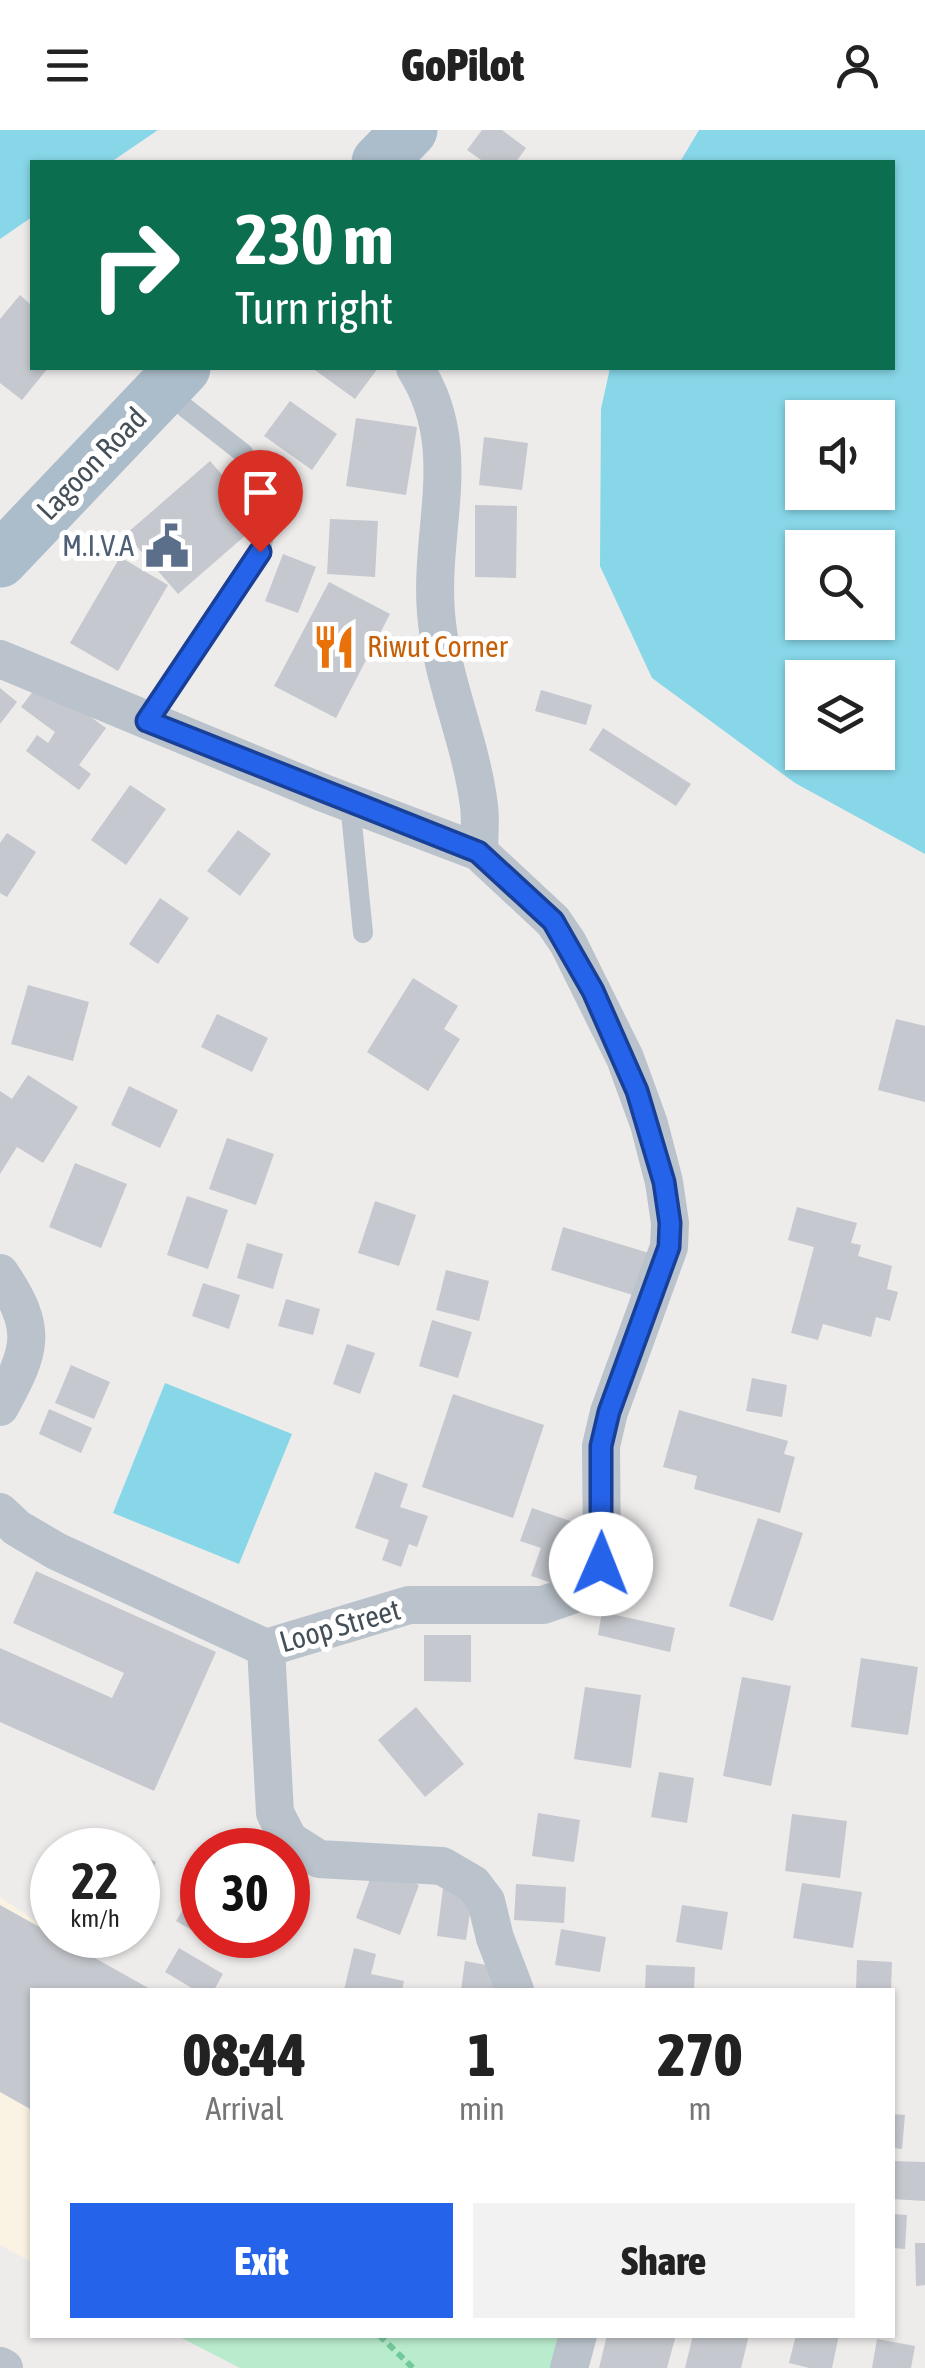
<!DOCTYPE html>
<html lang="en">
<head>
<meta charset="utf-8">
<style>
	:root { --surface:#fff; --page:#f2f2f2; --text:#222; --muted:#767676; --accent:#2563eb }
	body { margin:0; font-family:"Asap Condensed",sans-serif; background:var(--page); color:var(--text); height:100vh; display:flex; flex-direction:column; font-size:38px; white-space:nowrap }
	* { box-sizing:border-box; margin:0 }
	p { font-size:32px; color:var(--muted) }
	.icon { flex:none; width:55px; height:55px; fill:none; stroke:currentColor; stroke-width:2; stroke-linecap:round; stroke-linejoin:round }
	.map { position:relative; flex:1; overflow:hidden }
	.drawer { position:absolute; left:30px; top:1858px; width:865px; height:350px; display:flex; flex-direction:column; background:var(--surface); border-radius:0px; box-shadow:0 2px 8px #0004 }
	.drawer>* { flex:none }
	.hud { position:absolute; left:30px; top:30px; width:865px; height:210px; border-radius:0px; box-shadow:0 2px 8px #0004; background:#0b6e4f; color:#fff; overflow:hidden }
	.tools { position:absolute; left:785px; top:270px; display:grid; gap:20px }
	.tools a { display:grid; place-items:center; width:110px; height:110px; border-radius:0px; background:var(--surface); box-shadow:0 2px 8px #0004; font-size:50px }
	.speed { position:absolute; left:30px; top:1698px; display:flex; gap:20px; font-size:50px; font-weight:700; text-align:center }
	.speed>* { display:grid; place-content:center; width:130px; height:130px; border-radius:50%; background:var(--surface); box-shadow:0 2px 8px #0004; line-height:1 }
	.speed small { font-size:25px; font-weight:400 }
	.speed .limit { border:15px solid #d22; background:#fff; color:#111 }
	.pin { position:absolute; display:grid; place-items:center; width:85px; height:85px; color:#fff; margin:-102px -42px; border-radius:50% 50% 50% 0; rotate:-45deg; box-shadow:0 0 10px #0007 }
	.pin .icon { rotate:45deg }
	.me { position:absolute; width:110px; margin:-55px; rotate:1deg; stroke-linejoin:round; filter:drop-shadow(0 0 8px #0008) }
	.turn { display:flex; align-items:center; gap:35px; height:210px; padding:0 40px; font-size:45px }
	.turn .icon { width:130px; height:130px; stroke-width:2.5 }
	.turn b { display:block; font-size:70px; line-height:85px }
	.eta { display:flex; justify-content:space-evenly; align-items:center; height:170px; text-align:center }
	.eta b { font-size:60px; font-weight:800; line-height:70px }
	.action { display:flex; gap:20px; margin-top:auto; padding:20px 40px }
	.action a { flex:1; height:115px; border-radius:0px; background:var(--accent); color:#fff; font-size:40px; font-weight:800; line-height:115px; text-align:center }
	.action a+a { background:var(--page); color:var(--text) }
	header { display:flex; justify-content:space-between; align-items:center; height:130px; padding:0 40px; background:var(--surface); font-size:45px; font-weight:800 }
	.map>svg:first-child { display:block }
	.commercial { fill:#faf3e3 }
	.green { fill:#b9eccc }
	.water { fill:#87d7e8; fill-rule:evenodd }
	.building { fill:#c5c8ce }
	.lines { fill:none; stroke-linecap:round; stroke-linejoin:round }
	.path { stroke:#73c99c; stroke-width:6; stroke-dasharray:8 5; stroke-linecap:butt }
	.lane { stroke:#bac3cb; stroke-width:20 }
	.street { stroke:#bac3cb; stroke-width:38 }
	.primary { stroke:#abbcca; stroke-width:55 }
	.route-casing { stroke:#184099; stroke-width:25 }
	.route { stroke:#2563eb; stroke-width:18 }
	.labels { text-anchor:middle; stroke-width:10; stroke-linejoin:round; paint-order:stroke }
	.street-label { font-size:30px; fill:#444f58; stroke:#fff }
	.service-label { font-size:30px; fill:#4e5e75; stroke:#fff; text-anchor:end }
	.food-label { font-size:30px; fill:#c56008; stroke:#fff; text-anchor:start }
</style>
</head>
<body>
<header><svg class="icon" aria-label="menu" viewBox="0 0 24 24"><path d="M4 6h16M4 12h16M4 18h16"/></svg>GoPilot<svg class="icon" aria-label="person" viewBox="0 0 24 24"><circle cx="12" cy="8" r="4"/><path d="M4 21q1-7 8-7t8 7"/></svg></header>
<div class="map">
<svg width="925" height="2238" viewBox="0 0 925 2238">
	<rect width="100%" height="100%" fill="#eeebeb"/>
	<path class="commercial" d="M0,1767l52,35v3h6l82,55h-108v272l-32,-17z"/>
	<path class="green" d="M176,2205h387l-8,33h-315z"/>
	<g class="water">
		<path d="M0,0h158l-47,32h-79v55l-32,22z"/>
		<path d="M699,0h226v724l-130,-71 -143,-105 -52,-112 1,-157 9,-41h282v-206h-212zM802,288h76v74h-76zM802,418h76v74h-76zM802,548h76v74h-76z"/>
		<path d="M165,1253l127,51 -53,130 -126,-51z"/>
	</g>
	<g class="building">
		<path d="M482,0h20l24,18 -10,14h-32l-17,-12z"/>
		<path d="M20,165l12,11v62h16l-26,32 -22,-17v-64z"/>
		<path d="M312,238h66l-23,31z"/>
		<path d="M290,271l47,33 -25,36 -48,-34z"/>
		<path d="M356,288l61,9 -11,68 -60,-9z"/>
		<path d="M484,307l44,6 -6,47 -43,-5z"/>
		<path d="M210,331l52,60 -84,73 -52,-60z"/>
		<path d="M475,375l42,1 -1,72 -41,-1z"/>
		<path d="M330,389l48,2 -3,56 -48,-3z"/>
		<path d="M283,424l33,13 -18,46 -33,-12z"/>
		<path d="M120,427l48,28 -50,86 -48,-28z"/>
		<path d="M329,452l61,32 -54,104 -62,-32z"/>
		<path d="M41,551l65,47 -27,37 12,9 -12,16 -53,-39 11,-16 11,8 7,-11 -34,-25z"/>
		<path d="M0,558l17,14 -17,22z"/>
		<path d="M541,560l51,15 -6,20 -51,-14z"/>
		<path d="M603,598l88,56 -15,22 -87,-56z"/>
		<path d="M130,655l36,24 -40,56 -35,-25z"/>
		<path d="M238,700l33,24 -31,42 -33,-25z"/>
		<path d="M7,703l29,19 -29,45 -7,-4v-50z"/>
		<path d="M160,768l29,20 -31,46 -29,-20z"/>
		<path d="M413,848l45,28 -14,23 16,10 -32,52 -61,-39z"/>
		<path d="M28,855l61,17 -16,59 -62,-17z"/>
		<path d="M217,884l51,24 -16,34 -51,-25z"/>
		<path d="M896,889l29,7v76l-47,-12z"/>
		<path d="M28,945l50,32 -35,56 -26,-16 -17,27v-83l12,8z"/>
		<path d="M129,956l49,24 -18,38 -49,-23z"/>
		<path d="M227,1008l47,16 -18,51 -47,-16z"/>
		<path d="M75,1033l52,21 -26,64 -52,-21z"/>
		<path d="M187,1066l41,14 -20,59 -41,-14z"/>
		<path d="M375,1071l41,14 -17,51 -41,-13z"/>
		<path d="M797,1077l60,16 -6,20 10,2 -3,11 34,10 -5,23 11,3 -8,29 -14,-4 -5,20 -48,-13 -5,16 -27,-7 23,-86 -26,-7z"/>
		<path d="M563,1097l86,26 -13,43 -85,-26z"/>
		<path d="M247,1113l36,11 -10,35 -36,-11z"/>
		<path d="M446,1140l43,11 -10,40 -43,-11z"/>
		<path d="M203,1153l37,12 -11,34 -37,-13z"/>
		<path d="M286,1169l34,10 -7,26 -35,-9z"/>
		<path d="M432,1190l40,12 -14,46 -39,-12z"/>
		<path d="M347,1214l28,9 -15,41 -27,-10z"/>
		<path d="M71,1235l39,17 -16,37 -39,-16z"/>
		<path d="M752,1248l35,7 -5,32 -36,-6z"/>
		<path d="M453,1264l91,31 -31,93 -91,-31z"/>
		<path d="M49,1279l43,19 -11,25 -42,-19z"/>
		<path d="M679,1280l109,31 -4,13 11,3 -15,56 -86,-24 3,-13 -34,-9z"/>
		<path d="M375,1342l33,12 -8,23 28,9 -11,31 -8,-3 -8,23 -19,-7 7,-20 -34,-12z"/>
		<path d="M532,1378l65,22 -11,33 -16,-6 -9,29 -30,-10 10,-28 -21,-7z"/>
		<path d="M758,1388l45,15 -30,88 -44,-15z"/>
		<path d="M36,1441l180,81 -62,139 -154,-69v-74l112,50 12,-25 -111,-50z"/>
		<path d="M602,1482l73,16 -5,24 -72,-17z"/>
		<path d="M424,1505h47v47l-47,-1z"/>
		<path d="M861,1528l57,9 -10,68 -57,-8z"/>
		<path d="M742,1547l49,9 -20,100 -48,-10z"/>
		<path d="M585,1557l56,8 -10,73 -57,-9z"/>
		<path d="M416,1577l48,57 -39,33 -47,-57z"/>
		<path d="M659,1642l35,6 -7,45 -36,-6z"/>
		<path d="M538,1683l42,7 -6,42 -42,-6z"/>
		<path d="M792,1684l55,7 -7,57 -55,-7z"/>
		<path d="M138,1723l18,9 -18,38z"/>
		<path d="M288,1731l19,12 -19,32z"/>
		<path d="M374,1738l45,17 -19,50 -44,-17z"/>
		<path d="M802,1753l60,9 -9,56 -60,-10z"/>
		<path d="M516,1754l50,3 -2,36 -50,-3z"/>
		<path d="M443,1758l30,4 -7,48 -29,-4z"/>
		<path d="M195,1760l7,4v41h41l-11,19 -56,-33z"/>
		<path d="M0,1775l152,85h-120v120l-32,-18z"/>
		<path d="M682,1775l46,7 -6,38 -46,-8z"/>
		<path d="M561,1799l45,8 -6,35 -45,-7z"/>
		<path d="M179,1818l44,26 -9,16h-19l-30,-18z"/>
		<path d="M354,1818l22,6 -5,20 33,7 -2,9h-58z"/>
		<path d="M857,1830l35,2 -1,28h-35z"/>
		<path d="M465,1831l37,7 -4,22h-37z"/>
		<path d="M646,1835l49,2 -1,23h-49z"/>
		<path d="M892,1984l13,1 -3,34 -10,-1z"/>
		<path d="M892,2031l33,1v39l-33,-2z"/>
		<path d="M892,2084l15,1 -2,34 -13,-1z"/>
		<path d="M915,2113h10v42l-9,1z"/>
		<path d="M607,2205h69l-9,33h-68z"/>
		<path d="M693,2205h56l-8,33h-56z"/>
		<path d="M796,2205h43l-7,33h-23l-20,-5z"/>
		<path d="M877,2209l38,7 -4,22h-39z"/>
	</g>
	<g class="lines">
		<path class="path" d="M379,2205l34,33"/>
		<g class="lane">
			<path d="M147,591l93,-138 20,-31 6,-24 -1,-25 -9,-28 -13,-22 -79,-62"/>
			<path d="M350,673l13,130"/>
		</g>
		<g class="street">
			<path d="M415,238c51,80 14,159 21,245 5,66 35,127 43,193 2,15 0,31 0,46"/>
			<path d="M0,529l321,133 158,60 74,69 15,22 57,115 24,66 15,58 6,41 -1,24 -60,165 -8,34 1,108 -8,21 -19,19 -32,11h-134l-143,43 -210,-97 -39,-23 -17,-16"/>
			<path d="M0,1143c39,57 31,77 0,134"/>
			<path d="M266,1518l9,165 14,27 30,19 123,7 31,18 13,17 9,37 20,52"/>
			<path d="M0,2236l4,2"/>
			<path d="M569,2238l9,-33"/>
		</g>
		<g class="primary">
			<path d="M379,32l31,-32"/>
			<path d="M0,430l183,-192"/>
		</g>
	</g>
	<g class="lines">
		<g class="route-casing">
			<path id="route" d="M260,422l-113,169 331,131 75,69 40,70 44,100 27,91 6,41 -1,24 -60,165 -8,34v118"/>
		</g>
		<use href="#route" class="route"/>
	</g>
	<defs>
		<g id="civic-bare" transform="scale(3.45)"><path d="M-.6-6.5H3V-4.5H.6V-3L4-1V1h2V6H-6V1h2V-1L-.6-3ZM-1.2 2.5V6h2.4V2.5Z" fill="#5c6f8a" stroke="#fff" stroke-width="2.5" paint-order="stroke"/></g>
		<g id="restaurant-bare" transform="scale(3.45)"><path d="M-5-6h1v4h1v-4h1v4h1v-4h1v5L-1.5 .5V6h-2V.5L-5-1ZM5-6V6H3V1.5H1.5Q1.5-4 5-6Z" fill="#e8710a" stroke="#fff" stroke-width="2.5" paint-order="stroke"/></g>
	</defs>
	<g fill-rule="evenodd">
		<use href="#civic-bare" x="167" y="416"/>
		<use href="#restaurant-bare" x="334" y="517"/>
	</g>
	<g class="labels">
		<g class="street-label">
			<text transform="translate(92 334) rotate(-46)" y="10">Lagoon Road</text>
			<text transform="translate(340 1496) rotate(-16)" y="10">Loop Street</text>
		</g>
		<g class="service-label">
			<text x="134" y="426">M.I.V.A</text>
		</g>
		<g class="food-label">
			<text x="367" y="527">Riwut Corner</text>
		</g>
	</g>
</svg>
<div class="tools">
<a><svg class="icon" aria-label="sound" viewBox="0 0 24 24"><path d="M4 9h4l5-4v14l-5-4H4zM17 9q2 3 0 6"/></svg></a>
<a><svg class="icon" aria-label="search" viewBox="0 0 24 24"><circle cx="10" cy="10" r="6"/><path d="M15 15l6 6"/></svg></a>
<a><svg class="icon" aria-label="layers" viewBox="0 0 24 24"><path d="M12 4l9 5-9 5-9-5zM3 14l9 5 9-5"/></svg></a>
</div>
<div class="speed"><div>22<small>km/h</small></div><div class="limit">30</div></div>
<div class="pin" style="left:260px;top:422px;background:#d93025"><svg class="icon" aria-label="arrive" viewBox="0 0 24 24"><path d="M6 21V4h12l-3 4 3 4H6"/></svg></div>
<svg class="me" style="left:601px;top:1434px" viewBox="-20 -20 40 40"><circle r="19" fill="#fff"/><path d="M0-13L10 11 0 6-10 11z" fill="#2563eb"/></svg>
<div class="hud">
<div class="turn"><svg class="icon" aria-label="right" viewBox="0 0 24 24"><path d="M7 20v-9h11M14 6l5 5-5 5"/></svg><div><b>230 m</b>Turn right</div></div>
</div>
<section class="drawer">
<div class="eta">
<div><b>08:44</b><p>Arrival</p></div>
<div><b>1</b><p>min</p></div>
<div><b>270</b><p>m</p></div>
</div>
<div class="action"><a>Exit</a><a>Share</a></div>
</section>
</div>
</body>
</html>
